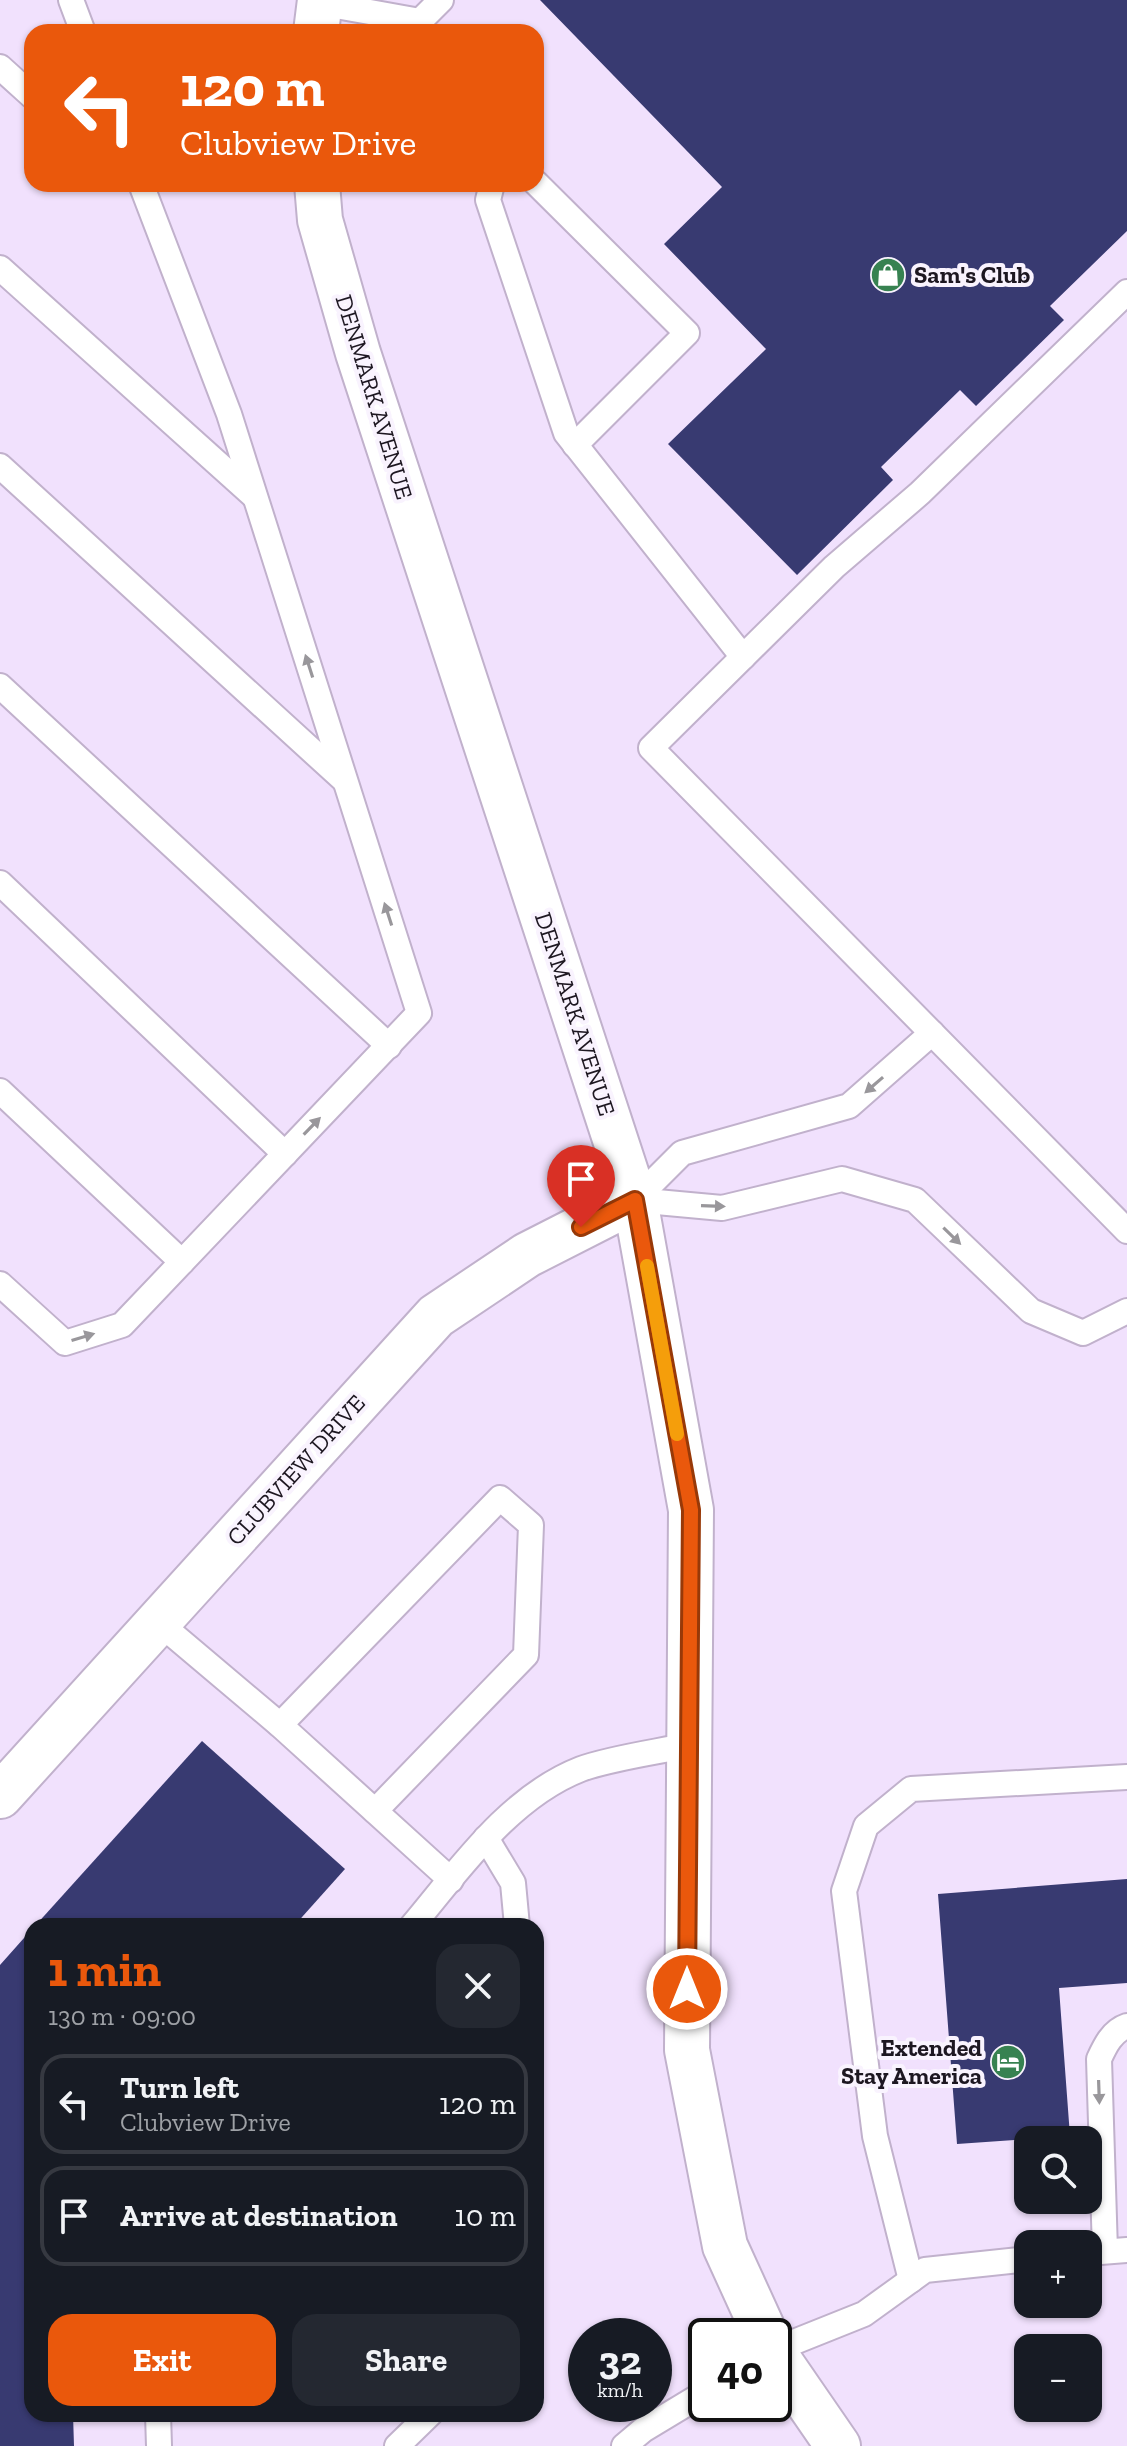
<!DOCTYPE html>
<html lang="en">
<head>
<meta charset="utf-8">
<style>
	:root { --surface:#171b24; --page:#242831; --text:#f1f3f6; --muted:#9ea1a6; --line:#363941; --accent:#ea580c }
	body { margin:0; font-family:"Zilla Slab",serif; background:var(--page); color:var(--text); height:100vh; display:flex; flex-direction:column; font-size:30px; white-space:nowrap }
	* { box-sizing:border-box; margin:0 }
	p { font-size:26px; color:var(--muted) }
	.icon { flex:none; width:44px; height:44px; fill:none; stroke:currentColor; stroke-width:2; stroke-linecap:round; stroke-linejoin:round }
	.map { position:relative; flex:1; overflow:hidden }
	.panel { position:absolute; left:24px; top:1918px; width:520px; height:504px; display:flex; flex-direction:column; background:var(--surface); border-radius:24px; box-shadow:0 2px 6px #0004 }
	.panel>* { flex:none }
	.hud { position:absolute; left:24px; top:24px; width:520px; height:168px; border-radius:24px; box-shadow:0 2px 6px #0004; background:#ea580c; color:#fff; overflow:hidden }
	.controls { position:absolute; left:1014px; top:2126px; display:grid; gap:16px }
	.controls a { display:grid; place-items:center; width:88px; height:88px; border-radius:16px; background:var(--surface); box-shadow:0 2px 6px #0004; font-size:40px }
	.speed { position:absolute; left:568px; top:2318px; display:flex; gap:16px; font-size:40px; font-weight:700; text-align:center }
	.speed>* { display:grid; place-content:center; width:104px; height:104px; border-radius:50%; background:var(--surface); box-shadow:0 2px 6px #0004; line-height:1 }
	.speed small { font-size:20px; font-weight:400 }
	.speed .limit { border:4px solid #111; border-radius:12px; background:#fff; color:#111 }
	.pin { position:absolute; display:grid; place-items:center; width:68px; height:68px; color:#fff; margin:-82px -34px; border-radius:50% 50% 50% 0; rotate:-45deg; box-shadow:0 0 8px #0007 }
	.pin .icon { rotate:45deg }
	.me { position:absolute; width:88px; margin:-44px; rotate:0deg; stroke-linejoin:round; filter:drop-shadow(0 0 6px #0008) }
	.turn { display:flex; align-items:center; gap:28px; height:168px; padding:0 24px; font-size:36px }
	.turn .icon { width:104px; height:104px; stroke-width:2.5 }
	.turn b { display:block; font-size:56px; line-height:68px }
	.round { display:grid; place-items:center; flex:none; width:84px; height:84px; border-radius:24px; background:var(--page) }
	.overview { display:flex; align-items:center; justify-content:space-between; height:136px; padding:0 24px }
	h1 { font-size:48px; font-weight:700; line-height:60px; color:var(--accent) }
	.button { display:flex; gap:16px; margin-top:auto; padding:16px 24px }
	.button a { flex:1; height:92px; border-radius:24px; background:var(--accent); color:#fff; font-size:32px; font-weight:700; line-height:92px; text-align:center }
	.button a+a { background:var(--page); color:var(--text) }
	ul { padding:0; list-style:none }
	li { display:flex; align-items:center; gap:24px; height:100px; margin:0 16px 12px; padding:0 8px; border:4px solid var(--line); border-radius:24px }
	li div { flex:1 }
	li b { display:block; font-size:30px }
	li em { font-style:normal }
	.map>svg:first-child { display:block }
	.building { fill:#383a71 }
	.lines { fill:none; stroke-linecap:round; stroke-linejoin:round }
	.lane-casing { stroke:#c1b1cc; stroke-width:28 }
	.secondary-casing { stroke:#c1b1cc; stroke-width:48 }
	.lane { stroke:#fff; stroke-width:24 }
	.secondary { stroke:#fff; stroke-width:44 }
	.oneway { fill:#99979b }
	.route-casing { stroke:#983908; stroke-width:20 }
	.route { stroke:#ea580c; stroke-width:14 }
	.slow { stroke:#f59e0b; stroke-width:14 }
	.labels { text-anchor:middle; stroke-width:8; stroke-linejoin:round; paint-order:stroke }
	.poi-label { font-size:24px; font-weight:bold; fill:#1d1721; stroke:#f9f3fe; text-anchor:start }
	.street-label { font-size:24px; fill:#1d1721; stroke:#f9f3fe }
</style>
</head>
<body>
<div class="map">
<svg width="1127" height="2446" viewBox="0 0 1127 2446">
	<rect width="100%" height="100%" fill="#f1e1fd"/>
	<g class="building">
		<path d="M540,0h587v231l-77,75 14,14 -88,86 -16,-16 -79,77 12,13 -96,95 -129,-131 98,-95 -102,-105 58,-57z"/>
		<path d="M202,1741l143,128 -51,57h-259z"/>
		<path d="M1127,1879v104l-68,5 11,148 -113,8 -19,-250z"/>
		<path d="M32,1929v485h41l1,32h-74v-481z"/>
	</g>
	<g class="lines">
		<g class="lane-casing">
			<g id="lane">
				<path d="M71,0l12,32"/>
				<path d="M319,3l101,18 21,-21"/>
				<path d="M0,67l32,29"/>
				<path d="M536,183l151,150 -112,112"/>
				<path d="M492,184l-4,16 78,233 177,224"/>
				<path d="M0,268l254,228"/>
				<path d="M1127,292l-207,201 -86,74 -183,181 476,483"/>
				<path d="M0,466l344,314"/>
				<path d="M0,686l389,360"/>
				<path d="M0,883l285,271"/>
				<path d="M0,1091l182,171"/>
				<path d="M635,1200l87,8 120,-29 73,21 116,111 52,22 44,-22"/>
				<path d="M635,1200l47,-47 167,-47 83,-73"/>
				<path d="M0,1284l65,59 57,-18 297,-312 -190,-599 -88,-230"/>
				<path d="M158,1622l122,103 171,155"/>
				<path d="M280,1725l220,-227 31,27 -5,130 -151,156"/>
				<path d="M486,1838l27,45 4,43"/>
				<path d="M412,1926c48,-57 97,-129 169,-157 30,-11 76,-17 108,-24"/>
				<path d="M1105,2251l-6,-192c6,-13 13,-28 28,-33"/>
				<path d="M1088,2253l39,-3"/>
				<path d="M911,2280l-36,-144 -31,-245 22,-65 45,-37 216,-12"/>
				<path d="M774,2350l90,-36 61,-44 103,-11"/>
				<path d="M158,2414l1,32"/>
				<path d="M397,2446l33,-32"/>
				<path d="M624,2446l19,-16 63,-38"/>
			</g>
		</g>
		<g class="secondary-casing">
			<g id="secondary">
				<path d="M316,32l4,-32"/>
				<path d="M317,184l3,36 38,133 277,847 56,310 -4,540 38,196 41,90"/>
				<path d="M0,1796l436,-480 91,-61 108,-55"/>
				<path d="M774,2353l64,93"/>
			</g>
		</g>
		<use href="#lane" class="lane"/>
		<use href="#secondary" class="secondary"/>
	</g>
	<defs><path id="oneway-solid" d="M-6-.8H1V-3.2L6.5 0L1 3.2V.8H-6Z" transform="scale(2)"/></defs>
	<g class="oneway">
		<use href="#oneway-solid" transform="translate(309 666) rotate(-108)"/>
		<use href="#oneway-solid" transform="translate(388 914) rotate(-108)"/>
		<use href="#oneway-solid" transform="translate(874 1085) rotate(139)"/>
		<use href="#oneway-solid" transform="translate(312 1126) rotate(-46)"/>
		<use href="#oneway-solid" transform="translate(713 1206) rotate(2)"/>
		<use href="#oneway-solid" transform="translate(952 1236) rotate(44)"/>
		<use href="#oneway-solid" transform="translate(83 1337) rotate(-17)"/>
		<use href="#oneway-solid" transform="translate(1099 2092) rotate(88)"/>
	</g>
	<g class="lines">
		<g class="route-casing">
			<path id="route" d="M581,1227l54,-27 56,310 -4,479"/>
		</g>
		<use href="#route" class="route"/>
		<path class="slow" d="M647,1266l30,168"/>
	</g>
	<defs>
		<g id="shop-disc" transform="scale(1.8)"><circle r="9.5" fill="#378251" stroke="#f9f3fe"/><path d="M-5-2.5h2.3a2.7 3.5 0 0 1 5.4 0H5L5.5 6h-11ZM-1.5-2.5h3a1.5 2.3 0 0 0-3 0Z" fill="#fff"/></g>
		<g id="hotel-disc" transform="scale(1.8)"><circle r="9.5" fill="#378251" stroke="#f9f3fe"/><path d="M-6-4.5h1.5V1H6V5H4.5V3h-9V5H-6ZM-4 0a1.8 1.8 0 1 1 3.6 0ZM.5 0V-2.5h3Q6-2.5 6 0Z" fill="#fff"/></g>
	</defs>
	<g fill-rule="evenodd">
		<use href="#shop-disc" x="888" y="275"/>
		<use href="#hotel-disc" x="1008" y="2062"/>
	</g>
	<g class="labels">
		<g class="poi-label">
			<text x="914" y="283">Sam's Club</text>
			<text x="982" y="2056" text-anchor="end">Extended<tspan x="982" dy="28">Stay America</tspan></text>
		</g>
		<g class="street-label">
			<text transform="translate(374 397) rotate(73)" y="8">DENMARK AVENUE</text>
			<text transform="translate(575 1014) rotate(72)" y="8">DENMARK AVENUE</text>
			<text transform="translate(296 1470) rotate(-48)" y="8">CLUBVIEW DRIVE</text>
		</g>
	</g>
</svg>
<div class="controls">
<a><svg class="icon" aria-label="search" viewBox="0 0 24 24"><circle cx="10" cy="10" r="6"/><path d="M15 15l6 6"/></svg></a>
<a>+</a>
<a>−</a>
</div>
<div class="speed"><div>32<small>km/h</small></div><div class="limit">40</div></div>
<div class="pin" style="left:581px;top:1227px;background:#d93025"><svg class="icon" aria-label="arrive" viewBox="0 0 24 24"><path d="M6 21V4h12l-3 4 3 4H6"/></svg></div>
<svg class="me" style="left:687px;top:1989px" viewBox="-20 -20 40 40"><circle r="17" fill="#ea580c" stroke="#fff" stroke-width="3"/><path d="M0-11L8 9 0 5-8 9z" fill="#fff"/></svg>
<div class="hud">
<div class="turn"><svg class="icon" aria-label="left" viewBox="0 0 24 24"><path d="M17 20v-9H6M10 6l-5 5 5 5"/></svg><div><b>120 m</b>Clubview Drive</div></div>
</div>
<section class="panel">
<div class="overview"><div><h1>1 min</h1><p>130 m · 09:00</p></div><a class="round"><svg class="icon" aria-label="close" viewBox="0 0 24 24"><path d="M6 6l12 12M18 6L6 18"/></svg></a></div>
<ul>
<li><svg class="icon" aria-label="left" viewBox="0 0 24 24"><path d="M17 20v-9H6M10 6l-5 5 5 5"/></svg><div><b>Turn left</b><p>Clubview Drive</p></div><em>120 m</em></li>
<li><svg class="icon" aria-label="arrive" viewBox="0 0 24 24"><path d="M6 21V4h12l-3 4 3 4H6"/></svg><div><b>Arrive at destination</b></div><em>10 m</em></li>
</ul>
<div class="button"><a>Exit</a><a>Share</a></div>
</section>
</div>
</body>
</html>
